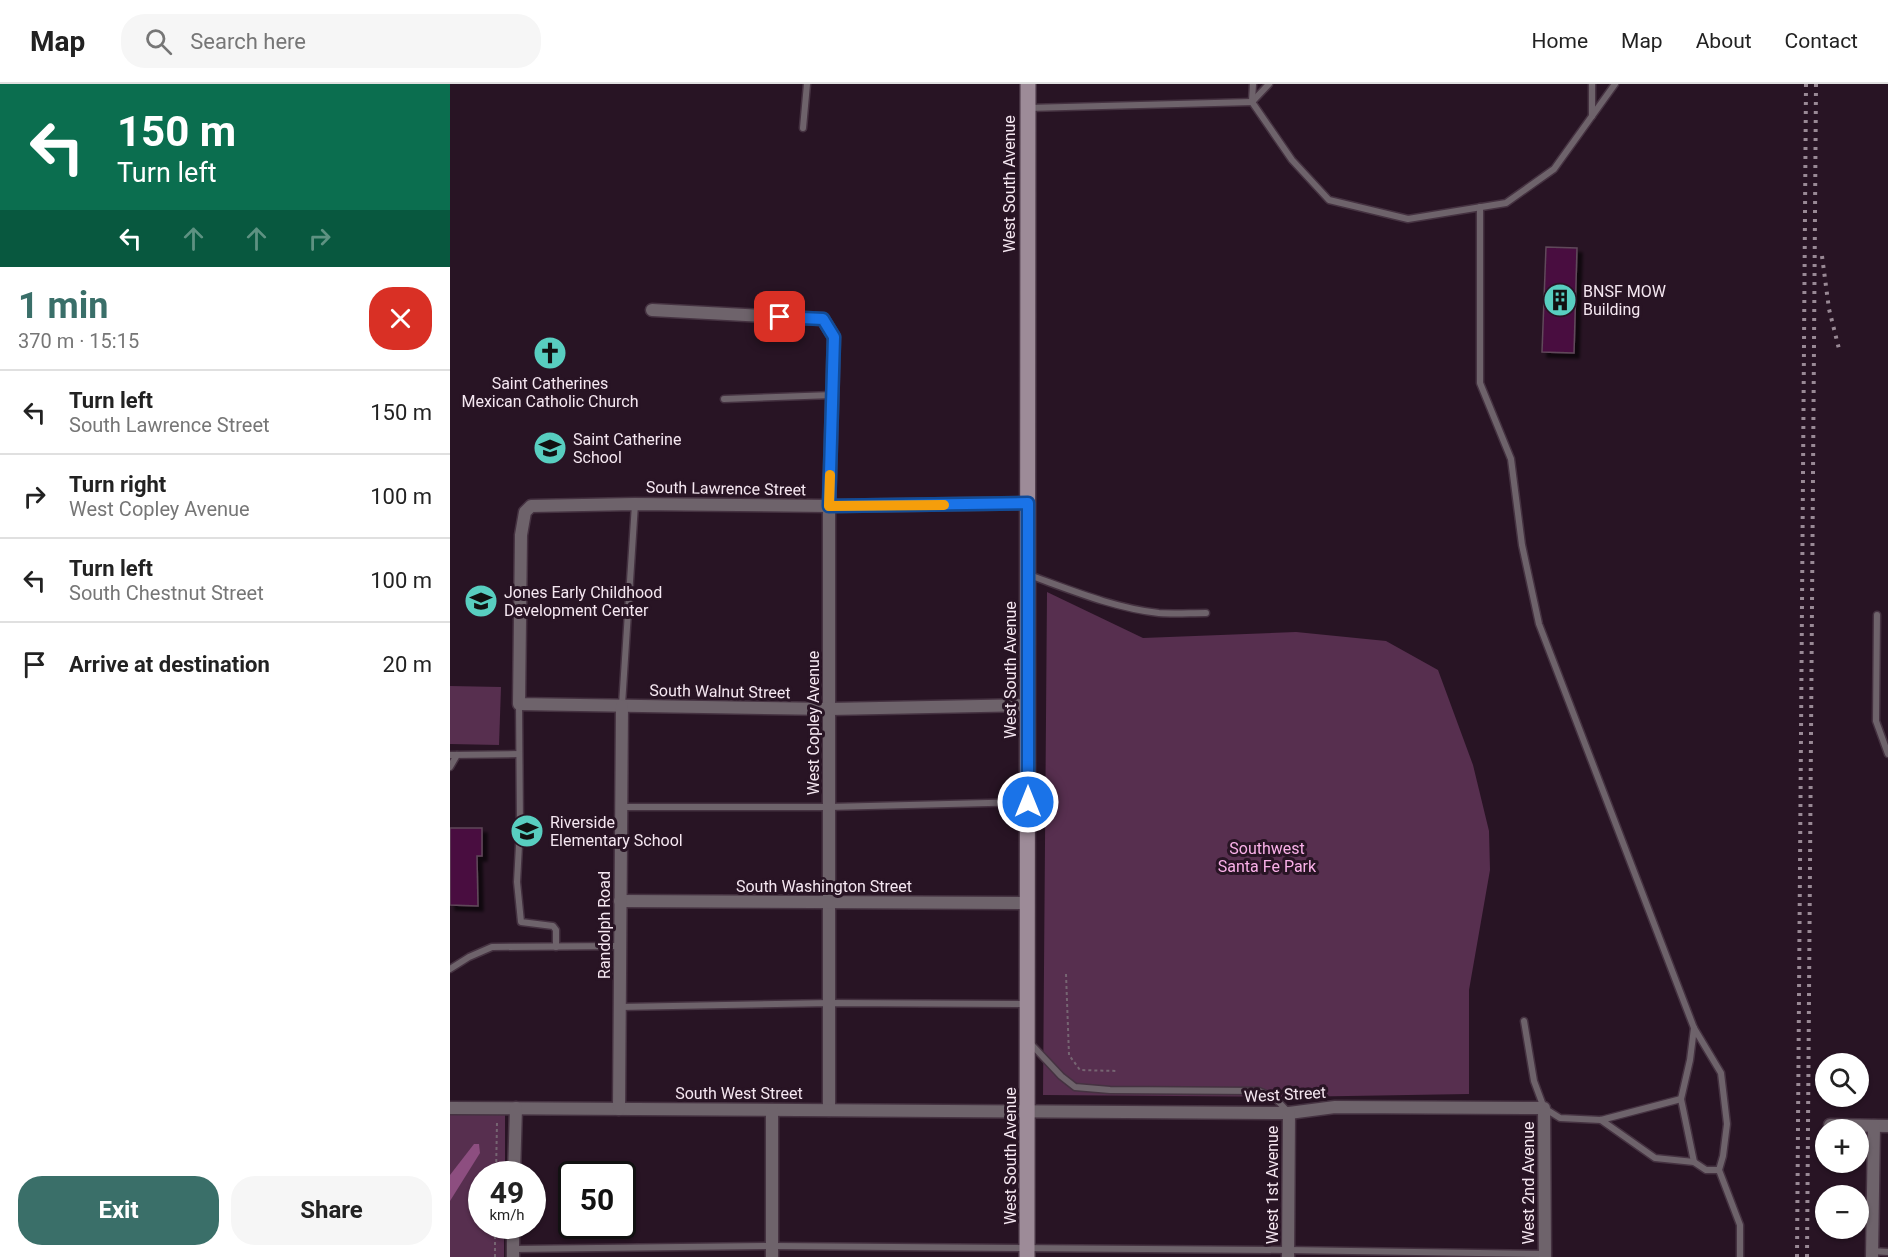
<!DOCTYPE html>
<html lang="en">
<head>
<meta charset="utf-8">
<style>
	:root { --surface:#fff; --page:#f6f6f6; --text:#222; --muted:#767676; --line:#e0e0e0; --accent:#3a6f69 }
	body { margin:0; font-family:Roboto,sans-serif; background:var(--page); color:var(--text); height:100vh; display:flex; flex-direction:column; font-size:22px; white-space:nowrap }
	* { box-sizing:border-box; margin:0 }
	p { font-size:20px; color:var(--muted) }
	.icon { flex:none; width:33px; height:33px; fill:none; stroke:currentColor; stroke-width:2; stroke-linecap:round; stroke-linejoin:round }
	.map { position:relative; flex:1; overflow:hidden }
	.panel { display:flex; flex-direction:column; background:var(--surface); width:450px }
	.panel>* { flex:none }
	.hud { background:#0b6e4f; color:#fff; overflow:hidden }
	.controls { position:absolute; left:1365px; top:969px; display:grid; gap:12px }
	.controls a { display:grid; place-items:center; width:54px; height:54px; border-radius:50%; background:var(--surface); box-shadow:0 2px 4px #0004; font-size:30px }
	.speed { position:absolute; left:18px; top:1077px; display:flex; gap:12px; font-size:30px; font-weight:700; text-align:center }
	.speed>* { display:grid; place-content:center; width:78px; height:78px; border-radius:50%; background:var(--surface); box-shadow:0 2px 4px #0004; line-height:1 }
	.speed small { font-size:15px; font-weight:400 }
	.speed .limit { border:3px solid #111; border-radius:9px; background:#fff; color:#111 }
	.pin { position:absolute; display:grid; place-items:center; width:51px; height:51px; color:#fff; margin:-26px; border-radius:12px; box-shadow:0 3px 9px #0006 }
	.me { position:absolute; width:66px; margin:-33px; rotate:0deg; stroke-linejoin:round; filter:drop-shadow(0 0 4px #0008) }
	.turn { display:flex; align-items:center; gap:21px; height:126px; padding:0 18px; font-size:27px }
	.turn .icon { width:78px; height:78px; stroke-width:2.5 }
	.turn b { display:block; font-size:42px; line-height:51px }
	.lanes { display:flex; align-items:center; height:57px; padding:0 18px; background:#0003; justify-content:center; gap:30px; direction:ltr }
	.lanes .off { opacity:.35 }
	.round { display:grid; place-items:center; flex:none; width:63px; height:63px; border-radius:24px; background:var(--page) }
	.head { display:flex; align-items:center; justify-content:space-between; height:102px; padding:0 18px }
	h1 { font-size:36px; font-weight:700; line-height:45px; color:var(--accent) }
	.button { display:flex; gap:12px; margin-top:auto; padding:12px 18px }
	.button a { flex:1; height:69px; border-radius:24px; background:var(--accent); color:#fff; font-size:24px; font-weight:700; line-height:69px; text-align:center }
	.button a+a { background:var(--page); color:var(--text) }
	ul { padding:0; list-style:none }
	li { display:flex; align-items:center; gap:18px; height:84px; padding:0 18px; border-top:2px solid var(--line) }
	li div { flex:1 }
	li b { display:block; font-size:22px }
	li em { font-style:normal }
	header { display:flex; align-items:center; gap:36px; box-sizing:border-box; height:84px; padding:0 30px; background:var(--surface); border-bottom:2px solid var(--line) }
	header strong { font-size:28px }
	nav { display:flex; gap:33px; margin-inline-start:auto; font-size:21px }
	.search { width:420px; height:54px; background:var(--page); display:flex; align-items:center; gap:15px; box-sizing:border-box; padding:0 21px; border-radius:24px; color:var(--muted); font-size:22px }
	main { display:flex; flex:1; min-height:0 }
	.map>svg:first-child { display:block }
	.green { fill:#572f4f }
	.water { fill:#8d4e80 }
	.building { fill:#490e40; stroke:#60485a; stroke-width:1.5; filter:url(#shadow) }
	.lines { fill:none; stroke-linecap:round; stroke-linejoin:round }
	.service-casing { stroke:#453241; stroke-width:9 }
	.minor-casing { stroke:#453241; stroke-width:15 }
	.secondary-casing { stroke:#453241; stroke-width:18 }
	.path { stroke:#766572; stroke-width:2; stroke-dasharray:3 3; stroke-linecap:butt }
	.service { stroke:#6e636b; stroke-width:6 }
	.minor { stroke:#6e636b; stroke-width:12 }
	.secondary { stroke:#9d8b98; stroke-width:15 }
	.rail { stroke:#998995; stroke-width:4; stroke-dasharray:3 6; stroke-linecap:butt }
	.route-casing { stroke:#114b97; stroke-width:15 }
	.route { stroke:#1a73e8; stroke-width:10 }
	.slow { stroke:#f59e0b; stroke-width:10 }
	.labels { text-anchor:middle; stroke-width:6; stroke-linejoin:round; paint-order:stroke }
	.street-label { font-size:16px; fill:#f5e7f1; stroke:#281424 }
	.poi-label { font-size:16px; fill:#f5e7f1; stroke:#281424; text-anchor:start }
	.park-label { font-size:16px; fill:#fab1e9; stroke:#281424 }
</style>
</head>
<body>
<header>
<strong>Map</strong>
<div class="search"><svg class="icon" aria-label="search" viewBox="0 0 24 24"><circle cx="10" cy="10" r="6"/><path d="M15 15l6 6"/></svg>Search here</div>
<nav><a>Home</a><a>Map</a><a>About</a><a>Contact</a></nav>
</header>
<main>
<section class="panel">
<div class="hud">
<div class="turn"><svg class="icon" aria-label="left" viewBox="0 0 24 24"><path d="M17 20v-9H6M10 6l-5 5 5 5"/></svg><div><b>150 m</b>Turn left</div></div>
<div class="lanes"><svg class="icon" aria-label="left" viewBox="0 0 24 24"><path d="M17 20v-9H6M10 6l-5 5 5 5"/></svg><svg class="icon off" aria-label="ahead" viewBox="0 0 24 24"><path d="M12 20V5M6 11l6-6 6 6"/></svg><svg class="icon off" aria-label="ahead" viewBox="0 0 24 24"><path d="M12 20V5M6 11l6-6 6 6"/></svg><svg class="icon off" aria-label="right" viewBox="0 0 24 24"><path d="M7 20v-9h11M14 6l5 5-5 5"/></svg></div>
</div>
<div class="head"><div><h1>1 min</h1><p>370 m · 15:15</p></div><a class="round" style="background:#d93025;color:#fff"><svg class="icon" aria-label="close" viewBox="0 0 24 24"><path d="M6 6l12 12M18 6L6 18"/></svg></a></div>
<ul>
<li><svg class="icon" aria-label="left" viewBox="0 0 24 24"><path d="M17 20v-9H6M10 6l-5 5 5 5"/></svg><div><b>Turn left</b><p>South Lawrence Street</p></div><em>150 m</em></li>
<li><svg class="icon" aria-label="right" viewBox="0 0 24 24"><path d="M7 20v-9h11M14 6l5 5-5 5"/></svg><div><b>Turn right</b><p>West Copley Avenue</p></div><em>100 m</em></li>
<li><svg class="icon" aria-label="left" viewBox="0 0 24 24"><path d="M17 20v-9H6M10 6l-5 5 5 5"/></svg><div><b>Turn left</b><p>South Chestnut Street</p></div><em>100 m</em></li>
<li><svg class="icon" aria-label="arrive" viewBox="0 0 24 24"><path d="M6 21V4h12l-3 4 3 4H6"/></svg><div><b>Arrive at destination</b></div><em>20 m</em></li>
</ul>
<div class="button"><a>Exit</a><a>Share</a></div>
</section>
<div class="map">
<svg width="1438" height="1173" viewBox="0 0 1438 1173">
	<defs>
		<filter id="shadow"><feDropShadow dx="5" dy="5" stdDeviation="1.5" flood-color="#0009"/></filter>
	</defs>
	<rect width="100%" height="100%" fill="#281424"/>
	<g class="green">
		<path d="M597,508l96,46 153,-6 90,9 52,29 35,95 16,66 1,39 -21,120v104l-181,3 -245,-2z"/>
		<path d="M0,602l51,1 -2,58 -49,-1z"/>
		<path d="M0,1030l55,1v59h-23v52h22v31h-54z"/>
	</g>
	<path class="water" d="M24,1060h5l1,9 -30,48v-26z"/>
	<g class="building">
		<path d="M1096,163l31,1 -3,105 -32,-1z"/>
		<path d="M0,744h32v28h-5l1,50 -28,-1z"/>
	</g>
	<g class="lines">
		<g class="service-casing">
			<g id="service">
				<path d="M802,18l40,58 37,40 79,19 98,-16 48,-34 61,-85"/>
				<path d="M802,18l17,-18"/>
				<path d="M802,18l1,-18"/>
				<path d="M578,24l224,-6"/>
				<path d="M1142,32v-32"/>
				<path d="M353,44l4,-44"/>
				<path d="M1030,123v176l31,76 11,86 17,79 155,404 27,45 6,51 -4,32 -4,14 21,55v32"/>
				<path d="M274,315l109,-4"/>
				<path d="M579,491c42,15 85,33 130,38 15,1 31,0 47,0"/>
				<path d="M1427,531l-1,106 12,33"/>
				<path d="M69,620l1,123 -3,55 4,40 32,4 3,4v17"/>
				<path d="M172,621l13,-201"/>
				<path d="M0,671l69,-1"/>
				<path d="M0,683l7,-12"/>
				<path d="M171,723h208l199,-5"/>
				<path d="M0,885l19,-12 23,-10 128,-1"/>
				<path d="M170,923l211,-4 197,1"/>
				<path d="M1074,937l10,60 10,27 16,10 41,2 80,-21"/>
				<path d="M1244,944l-4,32 -9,39 13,63"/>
				<path d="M581,960l30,32 14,11 35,3 149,1 16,7 14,15"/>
				<path d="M1151,1036l54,38 39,4 12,8h13"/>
				<path d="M64,1165l258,-3 516,4 257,4"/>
				<path d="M1422,1167l16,1"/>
			</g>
		</g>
		<g class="minor-casing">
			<g id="minor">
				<path d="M202,226l171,9 11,18 -5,169v604"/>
				<path d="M578,621l-198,4 -311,-5 2,-169 4,-23 6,-6 104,-2 194,2 199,-3"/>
				<path d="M170,817l408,2"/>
				<path d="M0,1024l839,5 46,-6 209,1 1,149"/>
				<path d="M169,1025l3,-403"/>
				<path d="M322,1026v147"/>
				<path d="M1380,1041l58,1"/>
				<path d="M64,1090l2,-66"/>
				<path d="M63,1173v-31"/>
				<path d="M838,1173l1,-144"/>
				<path d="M1422,1173l2,-131"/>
			</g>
		</g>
		<g class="secondary-casing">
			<path id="secondary" d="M577,1173l1,-1173"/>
		</g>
		<g class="path">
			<path d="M616,890l3,81 11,15 37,1"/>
			<path d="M46,1090l1,-52"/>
			<path d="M45,1173v-31"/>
		</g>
		<use href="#service" class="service"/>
		<use href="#minor" class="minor"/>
		<use href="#secondary" class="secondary"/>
		<g class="rail">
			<path d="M1372,172l7,53 11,44"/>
			<path d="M1347,1173l9,-1173"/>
			<path d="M1357,1173l9,-1173"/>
		</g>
	</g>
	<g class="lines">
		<g class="route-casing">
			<path id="route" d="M330,233l43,2 11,18 -5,169 199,-3v299"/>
		</g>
		<use href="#route" class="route"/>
		<path class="slow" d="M380,391l-1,31 115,-1"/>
	</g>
	<defs>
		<g id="building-disc" transform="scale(1.725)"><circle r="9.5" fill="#58cec0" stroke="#281424"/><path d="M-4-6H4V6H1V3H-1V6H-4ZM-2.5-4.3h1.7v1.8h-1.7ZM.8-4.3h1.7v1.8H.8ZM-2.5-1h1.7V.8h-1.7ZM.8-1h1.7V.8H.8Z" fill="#111"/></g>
		<g id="church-disc" transform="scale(1.725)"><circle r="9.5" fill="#58cec0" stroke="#281424"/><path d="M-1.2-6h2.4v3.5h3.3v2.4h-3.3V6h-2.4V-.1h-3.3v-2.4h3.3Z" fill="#111"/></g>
		<g id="school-disc" transform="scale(1.725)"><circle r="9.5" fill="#58cec0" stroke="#281424"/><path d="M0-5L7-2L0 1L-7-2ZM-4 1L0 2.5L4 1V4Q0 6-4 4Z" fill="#111"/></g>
	</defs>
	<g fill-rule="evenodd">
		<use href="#building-disc" x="1110" y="216"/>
		<use href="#church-disc" x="100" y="269"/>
		<use href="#school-disc" x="100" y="364"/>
		<use href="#school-disc" x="31" y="517"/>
		<use href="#school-disc" x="77" y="747"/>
	</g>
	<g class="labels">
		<g class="street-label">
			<text transform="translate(559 100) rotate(-90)" y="6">West South Avenue</text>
			<text transform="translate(276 404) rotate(1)" y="6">South Lawrence Street</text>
			<text transform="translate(560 586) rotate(-90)" y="6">West South Avenue</text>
			<text transform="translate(270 607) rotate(1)" y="6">South Walnut Street</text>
			<text transform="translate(363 639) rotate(-90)" y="6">West Copley Avenue</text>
			<text x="374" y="808">South Washington Street</text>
			<text transform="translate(154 841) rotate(-90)" y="6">Randolph Road</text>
			<text x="289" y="1015">South West Street</text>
			<text transform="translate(835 1010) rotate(-3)" y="6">West Street</text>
			<text transform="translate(560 1072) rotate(-90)" y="6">West South Avenue</text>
			<text transform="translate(1078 1099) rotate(-90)" y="6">West 2nd Avenue</text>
			<text transform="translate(822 1101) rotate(-90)" y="6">West 1st Avenue</text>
		</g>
		<g class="poi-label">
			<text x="1133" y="213">BNSF MOW<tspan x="1133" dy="18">Building</tspan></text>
			<text x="100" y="305" text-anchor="middle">Saint Catherines<tspan x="100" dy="18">Mexican Catholic Church</tspan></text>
			<text x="123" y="361">Saint Catherine<tspan x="123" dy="18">School</tspan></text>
			<text x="54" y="514">Jones Early Childhood<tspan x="54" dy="18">Development Center</tspan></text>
			<text x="100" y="744">Riverside<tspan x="100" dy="18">Elementary School</tspan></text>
		</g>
		<g class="park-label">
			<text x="817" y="770">Southwest<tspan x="817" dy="18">Santa Fe Park</tspan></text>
		</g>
	</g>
</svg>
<div class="controls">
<a><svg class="icon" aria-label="search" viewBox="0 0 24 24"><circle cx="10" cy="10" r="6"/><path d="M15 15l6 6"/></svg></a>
<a>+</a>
<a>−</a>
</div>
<div class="speed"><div>49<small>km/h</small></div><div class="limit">50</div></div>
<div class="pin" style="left:330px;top:233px;background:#d93025"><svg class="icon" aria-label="arrive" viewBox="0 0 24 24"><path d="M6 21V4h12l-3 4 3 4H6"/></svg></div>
<svg class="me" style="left:578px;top:718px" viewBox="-20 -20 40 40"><circle r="17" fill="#1a73e8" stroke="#fff" stroke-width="3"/><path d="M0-11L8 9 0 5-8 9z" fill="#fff"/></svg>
</div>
</main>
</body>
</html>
